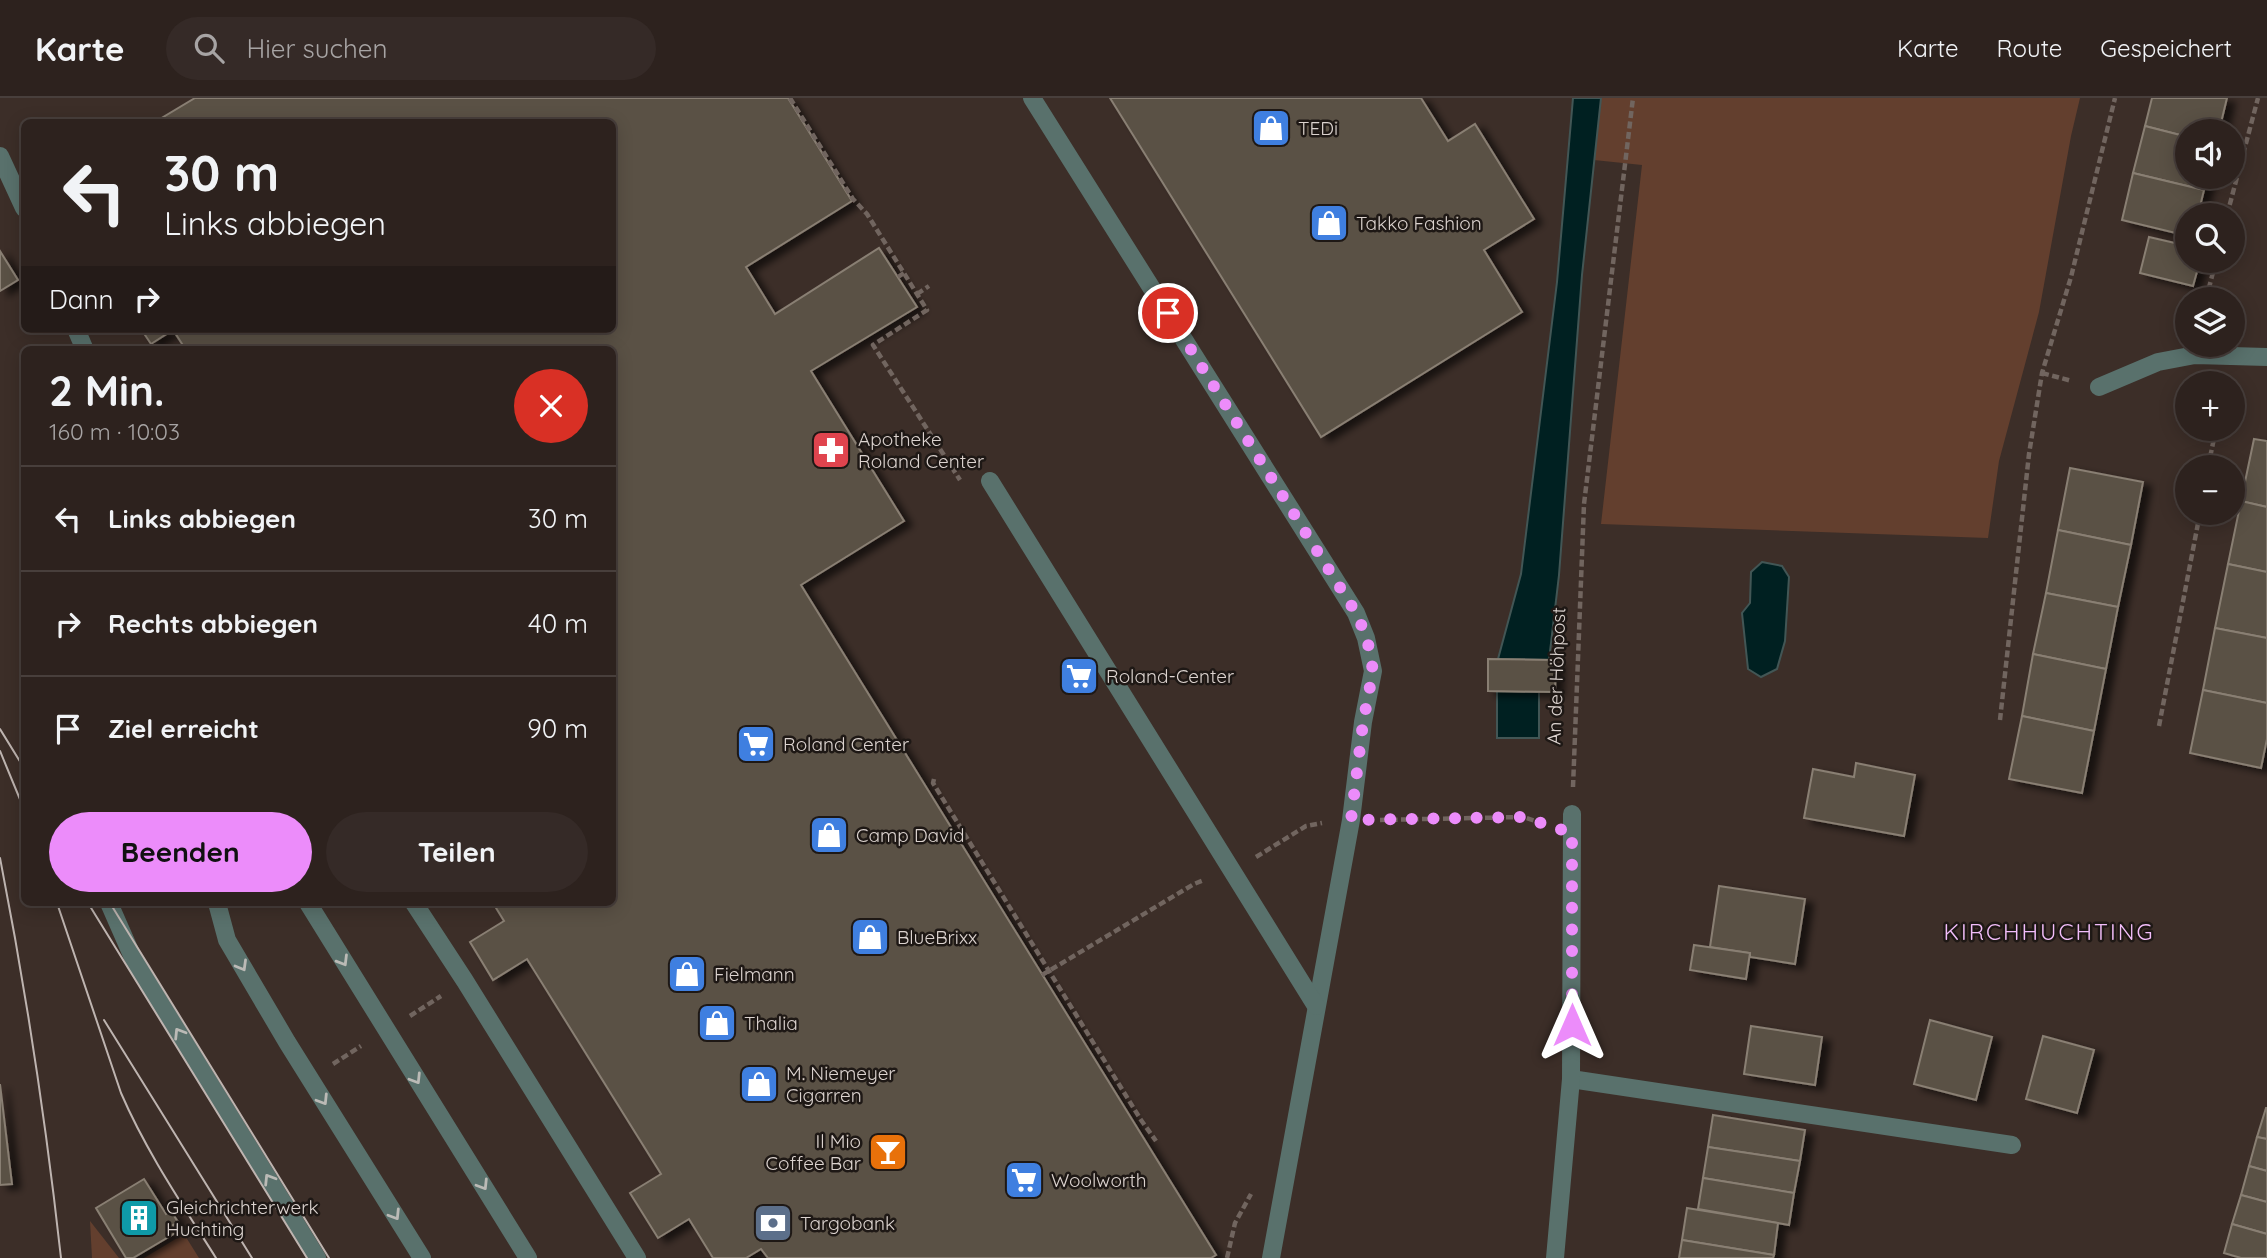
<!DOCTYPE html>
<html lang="de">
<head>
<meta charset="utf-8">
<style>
	:root { --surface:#2d221e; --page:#352a27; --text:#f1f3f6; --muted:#a7a4a4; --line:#483f3c; --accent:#ec8cfa }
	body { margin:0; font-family:Quicksand,sans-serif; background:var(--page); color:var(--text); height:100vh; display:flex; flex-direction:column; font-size:26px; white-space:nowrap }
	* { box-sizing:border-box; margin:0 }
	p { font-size:23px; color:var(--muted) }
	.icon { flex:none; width:38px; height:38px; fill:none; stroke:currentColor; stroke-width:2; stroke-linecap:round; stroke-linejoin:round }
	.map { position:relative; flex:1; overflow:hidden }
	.panel { position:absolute; left:21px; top:248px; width:595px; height:560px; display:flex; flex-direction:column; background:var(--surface); border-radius:10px; box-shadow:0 4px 18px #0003,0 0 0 2px var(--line) }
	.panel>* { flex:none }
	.guide { position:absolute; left:21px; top:21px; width:595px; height:214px; border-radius:10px; box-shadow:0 4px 18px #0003,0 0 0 2px var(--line); background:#2d221e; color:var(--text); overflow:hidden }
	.controls { position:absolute; left:2175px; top:21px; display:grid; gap:14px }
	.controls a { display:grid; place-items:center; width:70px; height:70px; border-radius:50%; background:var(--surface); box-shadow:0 4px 18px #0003,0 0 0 2px var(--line); font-size:35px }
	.pin { position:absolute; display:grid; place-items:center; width:60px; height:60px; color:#fff; margin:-30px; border:4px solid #fff; border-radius:50%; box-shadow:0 2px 7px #0007 }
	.me { position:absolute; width:77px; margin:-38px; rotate:0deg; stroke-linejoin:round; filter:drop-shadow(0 0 5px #0008) }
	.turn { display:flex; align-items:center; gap:24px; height:147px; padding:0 28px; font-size:32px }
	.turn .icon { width:91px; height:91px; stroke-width:2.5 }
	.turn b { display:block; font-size:49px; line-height:60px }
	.then { display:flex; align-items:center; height:66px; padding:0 28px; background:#0003; gap:14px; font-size:26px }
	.round { display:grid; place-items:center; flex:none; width:74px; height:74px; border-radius:37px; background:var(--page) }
	.summary { display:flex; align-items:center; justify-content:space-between; height:119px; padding:0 28px }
	h1 { font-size:42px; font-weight:700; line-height:52px }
	.action { display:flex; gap:14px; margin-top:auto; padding:14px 28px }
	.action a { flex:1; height:80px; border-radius:42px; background:var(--accent); color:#111; font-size:28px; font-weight:700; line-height:80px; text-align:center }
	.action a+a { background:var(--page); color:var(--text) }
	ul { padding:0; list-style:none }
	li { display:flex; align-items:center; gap:21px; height:105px; padding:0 28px; border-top:2px solid var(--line) }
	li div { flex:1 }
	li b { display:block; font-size:26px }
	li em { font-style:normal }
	header { display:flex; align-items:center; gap:42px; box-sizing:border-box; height:98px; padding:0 35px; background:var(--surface); border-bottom:2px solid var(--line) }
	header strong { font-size:33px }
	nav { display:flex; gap:38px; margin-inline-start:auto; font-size:24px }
	.search { width:490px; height:63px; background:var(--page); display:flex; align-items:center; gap:18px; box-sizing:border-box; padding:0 24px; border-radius:38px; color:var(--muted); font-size:26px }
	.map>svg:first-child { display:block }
	.green { fill:#633f2e }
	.water { fill:#002021; stroke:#425655; stroke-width:2 }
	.building { fill:#5a5145; stroke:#897f73; stroke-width:2; filter:url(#shadow) }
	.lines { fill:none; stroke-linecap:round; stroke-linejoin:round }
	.path { stroke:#71655f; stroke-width:4.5; stroke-dasharray:7 3.5; stroke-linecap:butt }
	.minor { stroke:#59716c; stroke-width:18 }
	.tram { stroke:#beb4b0; stroke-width:2 }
	.oneway { stroke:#bbbab6 }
	.route { stroke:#ec8cfa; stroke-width:12; stroke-dasharray:0 21.6 }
	.labels { text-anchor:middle; stroke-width:5; stroke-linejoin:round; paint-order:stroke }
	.poi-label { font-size:19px; fill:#dcd3cf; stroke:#1e1815; text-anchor:start }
	.street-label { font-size:19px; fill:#dcd3cf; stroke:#1e1815 }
	.quarter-label { font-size:23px; letter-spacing:2px; fill:#f2bdfa; stroke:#1e1815 }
</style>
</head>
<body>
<header>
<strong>Karte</strong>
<div class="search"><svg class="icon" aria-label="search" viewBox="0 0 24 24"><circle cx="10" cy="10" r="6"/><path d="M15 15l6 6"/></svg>Hier suchen</div>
<nav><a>Karte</a><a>Route</a><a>Gespeichert</a></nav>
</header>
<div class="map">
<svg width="2267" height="1160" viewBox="0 0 2267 1160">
	<defs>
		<filter id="shadow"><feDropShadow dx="8" dy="4.5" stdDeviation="3.5" flood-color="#0009"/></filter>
	</defs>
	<rect width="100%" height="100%" fill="#3c2e28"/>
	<g class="green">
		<path d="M1601,0h479l-9,38 -32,176 -40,149 -11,77 -387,-14 41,-359 -48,-5z"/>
		<path d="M90,1123l29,37h-27z"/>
		<path d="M184,1136l15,24h-55z"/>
	</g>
	<g class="water">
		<path d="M1573,0h28l-19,177 -23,300 -10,85 -51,-1 23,-85 36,-292z"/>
		<path d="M1762,464l20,4 7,11 -4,64 -8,28 -16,8 -13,-8 -6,-56 8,-10 1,-31z"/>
		<path d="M1497,593l42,1v46h-42z"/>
	</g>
	<g class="building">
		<path d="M195,0h593l64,103 -106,66 29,47 104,-66 38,59 -106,64 93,150 -103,64 415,670 -5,3h-443l-7,-9 -15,9h-33l-24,-39 -31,19 -28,-45 31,-19 -134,-215 -34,21 -23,-38 34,-21 -11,-18h119v-553h-426l-13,-20 -22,14 -10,-15h471v-207h-457z"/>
		<path d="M1110,0h311l27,43 27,-17 59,95 -50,31 38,62 -201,125z"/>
		<path d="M2152,0h75l-8,33h-31v6l-43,-11z"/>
		<path d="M2145,28l43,11v40h20l-4,13 -71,-17z"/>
		<path d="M2133,75l71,17 -6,25h-10v21l-66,-16z"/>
		<path d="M2149,139l39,9v15h12l-7,25 -53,-13z"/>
		<path d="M0,153l18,29 -18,11z"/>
		<path d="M2254,341l13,2v66l-26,-6z"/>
		<path d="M2070,370l73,14 -12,63 -73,-15z"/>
		<path d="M2241,403l26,6v65l-39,-8z"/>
		<path d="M2058,432l73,15 -13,62 -72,-14z"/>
		<path d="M2228,466l39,8v66l-52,-10z"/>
		<path d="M2046,495l72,14 -12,62 -73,-15z"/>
		<path d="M2215,530l52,10v65l-64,-13z"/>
		<path d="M2033,556l73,15 -12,62 -72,-15z"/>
		<path d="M1488,561l68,1 -1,32 -67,-1z"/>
		<path d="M2203,592l64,13v36l-6,29 -71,-15z"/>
		<path d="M2022,618l72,15 -12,62 -73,-14z"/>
		<path d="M1856,665l59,12 -11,61 -100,-18 9,-49 41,8z"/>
		<path d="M1719,788l86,13 -10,65 -45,-7v-4l-40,-6z"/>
		<path d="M1694,847l56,8 -4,26 -56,-9z"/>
		<path d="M1930,922l62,17 -16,63 -62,-16z"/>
		<path d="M1751,928l71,11 -7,48 -71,-11z"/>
		<path d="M2043,938l51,14 -17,63 -51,-14z"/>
		<path d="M0,986l12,100 -12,1z"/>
		<path d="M2266,1010h1v31l-10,-2z"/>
		<path d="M1713,1017l92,15 -5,31 -92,-14z"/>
		<path d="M2257,1039l10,2v32l-18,-5z"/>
		<path d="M1708,1049l92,14 -6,32 -91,-15z"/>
		<path d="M2249,1068l18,5v31l-26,-7z"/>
		<path d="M1703,1080l91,15 -5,32 -91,-16z"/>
		<path d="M144,1081l22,35 5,-3 7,11 -5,3 4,7 -44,26h-7l-30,-50z"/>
		<path d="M2241,1097l26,7v32l-35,-10z"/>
		<path d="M1687,1110l91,15 -4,32 -92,-15z"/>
		<path d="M2232,1126l35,10v24h-26l-17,-5z"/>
		<path d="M1682,1142l92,15 -1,3h-94z"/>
	</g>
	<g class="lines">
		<g class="path">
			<path d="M790,0l63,101 14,15 60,96 -54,35 87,135"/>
			<path d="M2227,117l31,-117"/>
			<path d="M898,179l6,-4"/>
			<path d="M917,196l12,-8"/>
			<path d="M2206,201l10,-38"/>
			<path d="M2042,275l30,8"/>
			<path d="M2208,369l8,-38"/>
			<path d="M2000,622l29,-266 13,-81 29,-96 44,-179"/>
			<path d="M2159,628l41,-213"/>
			<path d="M934,681l-1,4 208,337 15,21"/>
			<path d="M1573,689l11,-283 49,-406"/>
			<path d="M1380,722l143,-3 19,6"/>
			<path d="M1256,759l50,-31 16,-3"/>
			<path d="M1042,877l152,-91 10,-4"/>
			<path d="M410,918l31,-20"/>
			<path d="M333,966l28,-18"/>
			<path d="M1227,1160l8,-35 16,-29"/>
		</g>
		<g class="minor">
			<path d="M1032,0l324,515 10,25 7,33 -10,51 -12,98 -80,438"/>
			<path d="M0,58l24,52"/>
			<path d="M76,231l9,21"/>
			<path d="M2099,289l59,-25 37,-7 72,2"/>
			<path d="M990,383l326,525"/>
			<path d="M109,805l25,57 183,298"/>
			<path d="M217,805l10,37 60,102 135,216"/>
			<path d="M308,805l220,355"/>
			<path d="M414,805l51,78 172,277"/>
			<path d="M1571,981l441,66"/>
			<path d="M1555,1160l16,-179 1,-265"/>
		</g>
		<g class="tram">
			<path d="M0,631l24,39"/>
			<path d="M0,653l24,58"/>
			<path d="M0,760c26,132 46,265 61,400"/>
			<path d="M57,805l64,190c25,58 61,111 95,165"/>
			<path d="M88,805l219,355"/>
			<path d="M110,805l219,355"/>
			<path d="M104,922l148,238"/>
		</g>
	</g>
	<defs><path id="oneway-chevron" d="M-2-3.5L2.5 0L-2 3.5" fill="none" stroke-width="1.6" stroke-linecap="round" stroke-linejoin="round" transform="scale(1.75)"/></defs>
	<g class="oneway">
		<use href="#oneway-chevron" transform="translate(343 863) rotate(59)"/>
		<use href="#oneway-chevron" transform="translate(242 868) rotate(60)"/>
		<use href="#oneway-chevron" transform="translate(179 935) rotate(-122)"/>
		<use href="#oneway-chevron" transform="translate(416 981) rotate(58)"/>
		<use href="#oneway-chevron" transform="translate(323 1002) rotate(58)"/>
		<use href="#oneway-chevron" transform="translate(269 1081) rotate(-122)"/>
		<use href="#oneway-chevron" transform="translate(483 1087) rotate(58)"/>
		<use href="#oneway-chevron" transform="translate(395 1117) rotate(58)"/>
	</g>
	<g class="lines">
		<path class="route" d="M1168,215l188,300 11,25 6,33 -10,52 -12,97 172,-3 49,16v192"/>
	</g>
	<defs>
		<g id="shop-square" transform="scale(2.0125)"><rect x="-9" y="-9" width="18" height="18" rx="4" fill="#3f7fe0" stroke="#1e1815"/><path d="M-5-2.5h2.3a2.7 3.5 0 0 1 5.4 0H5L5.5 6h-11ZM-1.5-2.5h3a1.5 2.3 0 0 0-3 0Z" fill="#fff"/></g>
		<g id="pharmacy-square" transform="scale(2.0125)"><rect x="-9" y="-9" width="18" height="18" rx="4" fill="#e0444e" stroke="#1e1815"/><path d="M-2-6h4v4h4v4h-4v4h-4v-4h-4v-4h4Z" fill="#fff"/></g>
		<g id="supermarket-square" transform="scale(2.0125)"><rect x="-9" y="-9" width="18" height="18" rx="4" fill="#3f7fe0" stroke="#1e1815"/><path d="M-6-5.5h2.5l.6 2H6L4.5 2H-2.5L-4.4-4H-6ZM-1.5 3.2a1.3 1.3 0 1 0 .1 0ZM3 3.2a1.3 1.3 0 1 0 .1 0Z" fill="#fff"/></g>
		<g id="bar-square" transform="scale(2.0125)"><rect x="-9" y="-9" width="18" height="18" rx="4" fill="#e8710a" stroke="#1e1815"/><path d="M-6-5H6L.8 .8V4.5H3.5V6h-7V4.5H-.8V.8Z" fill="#fff"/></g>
		<g id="building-square" transform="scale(2.0125)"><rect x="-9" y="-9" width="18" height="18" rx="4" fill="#0f9aa8" stroke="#1e1815"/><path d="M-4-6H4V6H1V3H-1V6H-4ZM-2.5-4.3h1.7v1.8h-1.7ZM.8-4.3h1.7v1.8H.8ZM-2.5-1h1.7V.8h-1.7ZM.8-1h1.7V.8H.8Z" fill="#fff"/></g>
		<g id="bank-square" transform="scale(2.0125)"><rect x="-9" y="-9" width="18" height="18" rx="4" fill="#5c6f8a" stroke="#1e1815"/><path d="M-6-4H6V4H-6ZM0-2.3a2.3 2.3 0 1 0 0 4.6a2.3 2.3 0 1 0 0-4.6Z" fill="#fff"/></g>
	</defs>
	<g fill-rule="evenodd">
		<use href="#shop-square" x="1271" y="30"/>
		<use href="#shop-square" x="1329" y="125"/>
		<use href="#pharmacy-square" x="831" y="352"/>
		<use href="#supermarket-square" x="1079" y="578"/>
		<use href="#supermarket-square" x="756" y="646"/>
		<use href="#shop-square" x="829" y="737"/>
		<use href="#shop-square" x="870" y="839"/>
		<use href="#shop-square" x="687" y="876"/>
		<use href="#shop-square" x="717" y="925"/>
		<use href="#shop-square" x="759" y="986"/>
		<use href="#bar-square" x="888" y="1054"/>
		<use href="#supermarket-square" x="1024" y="1082"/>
		<use href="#building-square" x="139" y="1120"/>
		<use href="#bank-square" x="773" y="1125"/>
	</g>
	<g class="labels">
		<g class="poi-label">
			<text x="1298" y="37">TEDi</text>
			<text x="1356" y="132">Takko Fashion</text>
			<text x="858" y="348">Apotheke<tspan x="858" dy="22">Roland Center</tspan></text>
			<text x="1106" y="585">Roland-Center</text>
			<text x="783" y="653">Roland Center</text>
			<text x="856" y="744">Camp David</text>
			<text x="897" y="846">BlueBrixx</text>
			<text x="714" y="883">Fielmann</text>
			<text x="744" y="932">Thalia</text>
			<text x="786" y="982">M. Niemeyer<tspan x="786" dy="22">Cigarren</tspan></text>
			<text x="861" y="1050" text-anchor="end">Il Mio<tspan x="861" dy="22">Coffee Bar</tspan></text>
			<text x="1051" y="1089">Woolworth</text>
			<text x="166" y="1116">Gleichrichterwerk<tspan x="166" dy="22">Huchting</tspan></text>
			<text x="800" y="1132">Targobank</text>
		</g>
		<g class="street-label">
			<text transform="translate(1556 578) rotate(-88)" y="7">An der Höhpost</text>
		</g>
		<g class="quarter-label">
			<text x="2049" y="842">KIRCHHUCHTING</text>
		</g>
	</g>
</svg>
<div class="controls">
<a><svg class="icon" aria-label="sound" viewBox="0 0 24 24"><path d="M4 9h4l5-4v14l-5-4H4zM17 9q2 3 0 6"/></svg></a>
<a><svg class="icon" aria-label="search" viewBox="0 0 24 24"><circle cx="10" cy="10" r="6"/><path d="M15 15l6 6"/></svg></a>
<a><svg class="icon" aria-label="layers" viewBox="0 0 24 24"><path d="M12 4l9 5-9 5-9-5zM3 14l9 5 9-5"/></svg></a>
<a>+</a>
<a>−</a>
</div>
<div class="pin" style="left:1168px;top:215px;background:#d93025"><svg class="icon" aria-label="arrive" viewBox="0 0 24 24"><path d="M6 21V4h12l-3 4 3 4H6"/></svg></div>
<svg class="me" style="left:1572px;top:927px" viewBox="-20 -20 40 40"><path d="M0-17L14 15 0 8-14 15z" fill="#ec8cfa" stroke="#fff" stroke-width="4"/></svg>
<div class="guide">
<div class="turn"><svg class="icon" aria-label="left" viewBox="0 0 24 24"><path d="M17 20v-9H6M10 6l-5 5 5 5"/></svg><div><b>30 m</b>Links abbiegen</div></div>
<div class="then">Dann<svg class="icon" aria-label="right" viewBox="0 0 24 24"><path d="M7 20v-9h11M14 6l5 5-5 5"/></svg></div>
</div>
<section class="panel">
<div class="summary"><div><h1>2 Min.</h1><p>160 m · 10:03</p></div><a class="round" style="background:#d93025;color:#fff"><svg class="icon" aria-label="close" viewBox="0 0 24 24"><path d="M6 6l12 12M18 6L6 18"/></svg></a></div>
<ul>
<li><svg class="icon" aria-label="left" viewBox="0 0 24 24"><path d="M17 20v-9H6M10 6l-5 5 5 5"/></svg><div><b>Links abbiegen</b></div><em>30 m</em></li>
<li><svg class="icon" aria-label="right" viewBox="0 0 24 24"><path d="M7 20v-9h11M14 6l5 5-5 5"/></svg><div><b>Rechts abbiegen</b></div><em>40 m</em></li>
<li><svg class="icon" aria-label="arrive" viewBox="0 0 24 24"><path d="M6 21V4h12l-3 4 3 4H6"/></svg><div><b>Ziel erreicht</b></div><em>90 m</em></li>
</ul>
<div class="action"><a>Beenden</a><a>Teilen</a></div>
</section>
</div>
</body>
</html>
